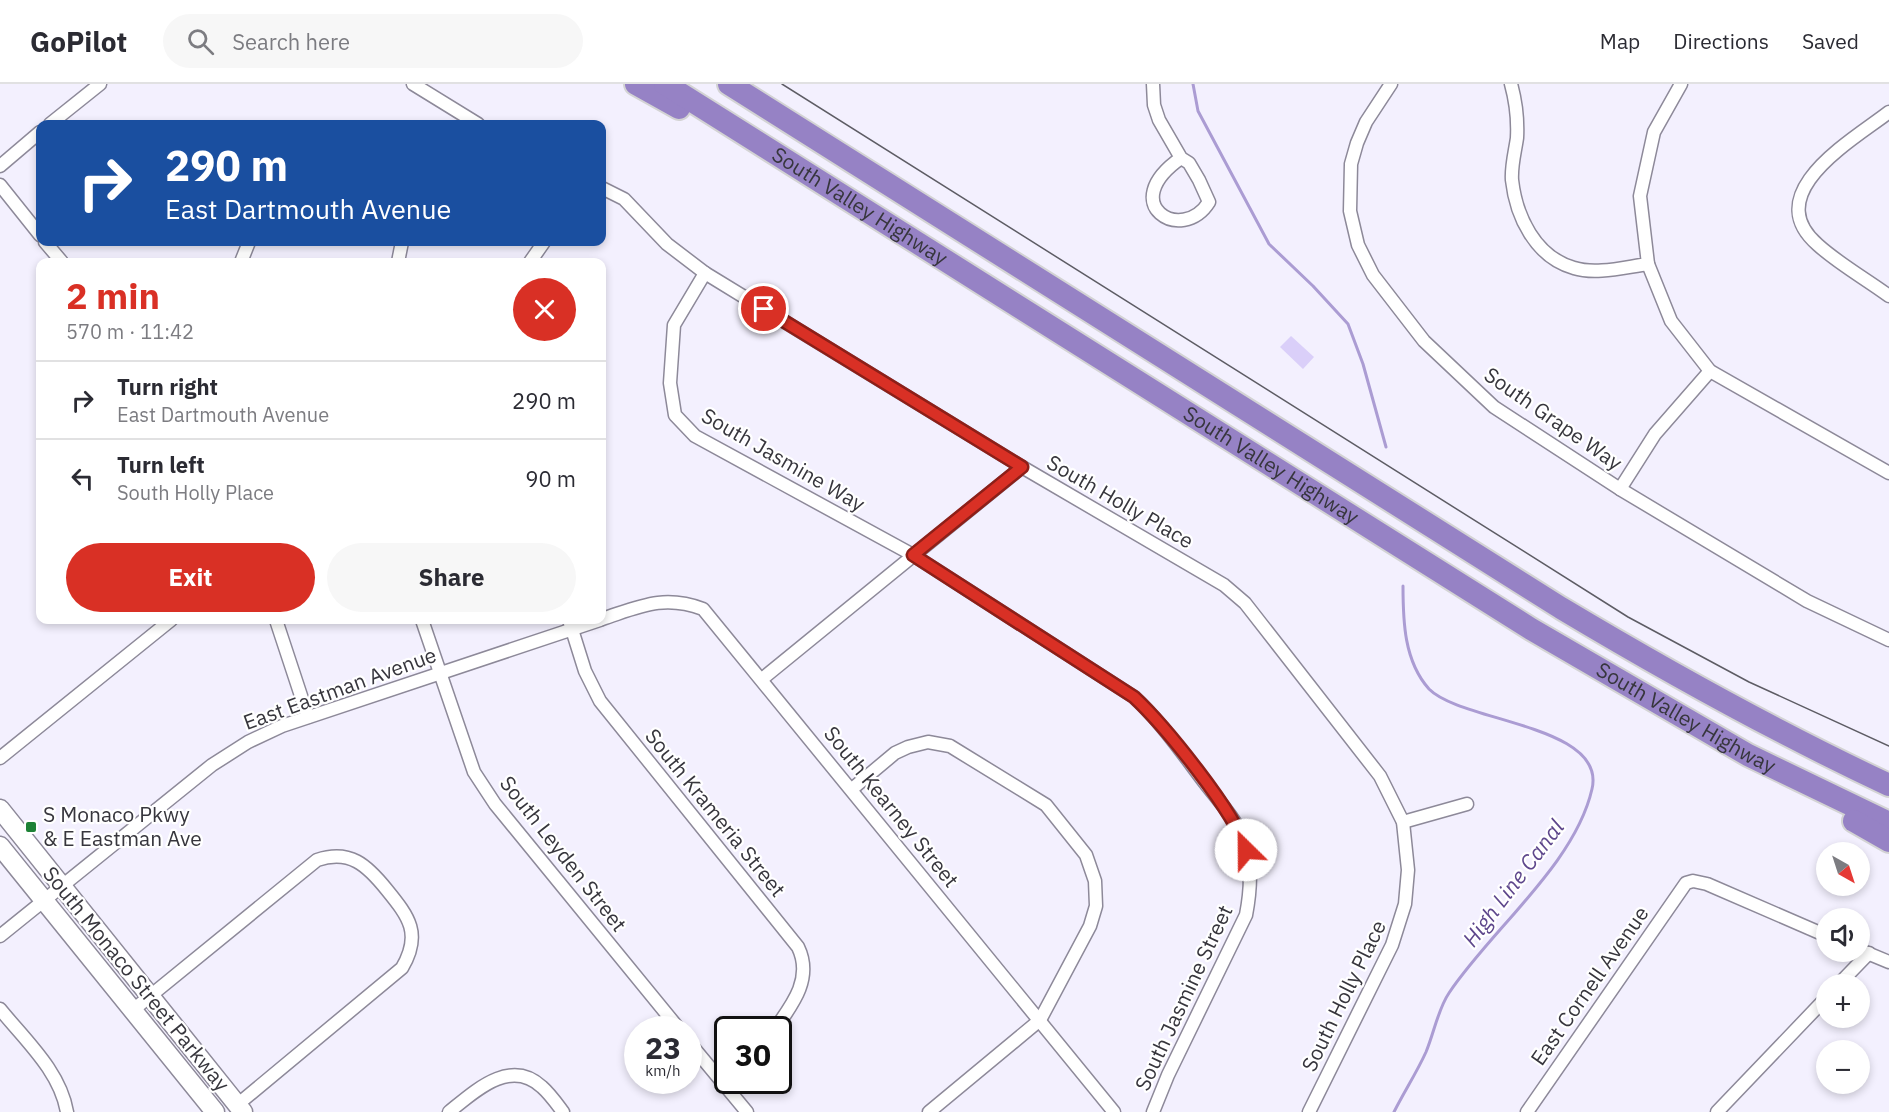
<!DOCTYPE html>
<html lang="en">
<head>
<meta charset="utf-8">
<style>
	:root { --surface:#fff; --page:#f7f7f7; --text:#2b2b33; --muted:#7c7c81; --line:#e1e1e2; --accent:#d93025 }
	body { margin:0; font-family:"IBM Plex Sans",sans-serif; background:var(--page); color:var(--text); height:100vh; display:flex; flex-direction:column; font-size:22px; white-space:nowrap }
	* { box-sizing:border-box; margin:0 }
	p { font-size:20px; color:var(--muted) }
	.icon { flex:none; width:33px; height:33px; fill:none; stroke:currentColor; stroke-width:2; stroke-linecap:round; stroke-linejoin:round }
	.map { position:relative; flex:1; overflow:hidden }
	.sheet { position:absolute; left:36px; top:174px; width:570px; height:366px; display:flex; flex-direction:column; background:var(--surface); border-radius:12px; box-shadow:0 3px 9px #0003 }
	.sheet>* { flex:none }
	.banner { position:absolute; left:36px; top:36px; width:570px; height:126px; border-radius:12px; box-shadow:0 3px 9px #0003; background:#1a4fa0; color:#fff; overflow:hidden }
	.needle { width:39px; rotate:141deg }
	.tools { position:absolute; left:1816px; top:758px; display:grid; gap:12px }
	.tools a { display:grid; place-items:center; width:54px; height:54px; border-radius:50%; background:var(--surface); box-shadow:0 3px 9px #0003; font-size:30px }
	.speed { position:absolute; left:624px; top:932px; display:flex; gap:12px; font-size:30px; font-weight:700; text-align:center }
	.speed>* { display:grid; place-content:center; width:78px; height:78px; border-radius:50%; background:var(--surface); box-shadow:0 3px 9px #0003; line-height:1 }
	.speed small { font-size:15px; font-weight:400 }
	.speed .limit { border:3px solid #111; border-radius:9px; background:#fff; color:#111 }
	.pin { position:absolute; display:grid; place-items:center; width:51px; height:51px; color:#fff; margin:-26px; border:3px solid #fff; border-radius:50%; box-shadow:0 2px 6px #0007 }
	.me { position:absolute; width:66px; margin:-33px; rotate:337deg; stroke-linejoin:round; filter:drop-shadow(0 0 4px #0008) }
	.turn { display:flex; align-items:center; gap:21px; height:126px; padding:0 30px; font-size:27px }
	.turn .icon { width:78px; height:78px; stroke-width:2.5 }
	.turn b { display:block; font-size:42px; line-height:51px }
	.round { display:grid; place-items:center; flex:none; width:63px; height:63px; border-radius:32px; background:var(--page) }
	.summary { display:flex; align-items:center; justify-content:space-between; height:102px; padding:0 30px }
	h1 { font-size:36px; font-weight:700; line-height:45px; color:var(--accent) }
	.action { display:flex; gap:12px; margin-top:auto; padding:12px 30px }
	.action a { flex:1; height:69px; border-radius:36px; background:var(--accent); color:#fff; font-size:24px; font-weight:700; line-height:69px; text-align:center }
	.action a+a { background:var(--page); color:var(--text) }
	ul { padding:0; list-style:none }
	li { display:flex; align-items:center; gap:18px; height:78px; padding:0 30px; border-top:2px solid var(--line) }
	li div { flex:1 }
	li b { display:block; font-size:22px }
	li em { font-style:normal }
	header { display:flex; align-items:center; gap:36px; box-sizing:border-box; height:84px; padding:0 30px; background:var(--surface); border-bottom:2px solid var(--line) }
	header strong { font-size:28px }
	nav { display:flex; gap:33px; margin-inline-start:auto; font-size:21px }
	.search { width:420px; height:54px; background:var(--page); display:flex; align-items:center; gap:15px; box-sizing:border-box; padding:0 21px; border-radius:33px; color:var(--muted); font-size:22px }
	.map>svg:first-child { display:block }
	.green { fill:#dacff9 }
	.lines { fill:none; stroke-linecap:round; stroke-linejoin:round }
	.stream { stroke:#ab9cd3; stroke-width:3 }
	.street-casing { stroke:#8d8999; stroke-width:15 }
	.secondary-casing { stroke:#8d8999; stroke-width:21 }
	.highway-casing { stroke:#d3d3d4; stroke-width:26 }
	.street { stroke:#fff; stroke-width:12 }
	.secondary { stroke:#fff; stroke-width:18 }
	.highway { stroke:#9682c5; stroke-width:22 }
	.tram { stroke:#5d5c64; stroke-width:1.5 }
	.route-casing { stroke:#8d1f18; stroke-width:15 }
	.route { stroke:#d93025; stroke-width:10 }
	.poi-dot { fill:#1d8236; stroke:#fff; stroke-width:2 }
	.labels { text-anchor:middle; stroke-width:4.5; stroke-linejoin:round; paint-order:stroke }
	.street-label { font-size:21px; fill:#37363d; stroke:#fff }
	.poi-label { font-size:21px; fill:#37363d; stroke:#fff; text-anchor:start }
	.water-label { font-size:22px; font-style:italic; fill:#5e478c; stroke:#fff }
</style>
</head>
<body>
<header>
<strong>GoPilot</strong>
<div class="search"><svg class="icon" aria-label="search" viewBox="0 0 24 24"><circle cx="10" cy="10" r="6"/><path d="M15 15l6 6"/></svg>Search here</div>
<nav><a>Map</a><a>Directions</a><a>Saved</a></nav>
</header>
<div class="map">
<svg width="1889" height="1028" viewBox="0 0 1889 1028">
	<rect width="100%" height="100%" fill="#f3f0fe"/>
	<path class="green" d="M1291,252l23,21 -11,12 -23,-22z"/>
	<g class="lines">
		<g class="stream">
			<path d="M1193,0l5,27 71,133 44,42 35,38 15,40 23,83"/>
			<path d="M1394,1028c10,-20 23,-40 32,-60 8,-19 12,-43 23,-59 42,-63 126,-129 143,-204 15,-64 -131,-67 -163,-100 -25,-28 -26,-68 -26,-103"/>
		</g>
		<g class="street-casing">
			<g id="street">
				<path d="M413,0l65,40"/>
				<path d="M1153,0l1,21 5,15 22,38 8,5 10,17 10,22c-27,43 -94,2 -28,-44"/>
				<path d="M1391,0l-25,38 -9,21 -6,21 -1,47 8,34 15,30 51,66 70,66 126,82 187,112 82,39"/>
				<path d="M1511,0c5,18 7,35 6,54 -2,14 -6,28 -5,42 4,36 23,77 62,88 22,7 51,-1 74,-4l-8,-68 14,-64 27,-48"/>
				<path d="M1889,28c-36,28 -131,81 -71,133 21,19 48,34 71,51"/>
				<path d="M50,40l50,-40"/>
				<path d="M0,82l40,-34"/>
				<path d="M0,101l40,50"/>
				<path d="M602,104l22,11 43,45 38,29 317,194 202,118 21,18 135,173 23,46 5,48 -3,34 -13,41 -83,167"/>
				<path d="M45,158l17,20"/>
				<path d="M241,178l8,-20"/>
				<path d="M398,178l4,-20"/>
				<path d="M530,178l14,-20"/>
				<path d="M1648,180l23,57 39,50 179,102"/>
				<path d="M705,189l-31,52 -4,58 5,32 20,21 218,119 221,142c28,26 49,57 71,86 13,17 29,34 38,54 10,25 8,52 3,78l-78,160 -15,37"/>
				<path d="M1620,405l35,-55 55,-63"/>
				<path d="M602,535c37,-12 61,-25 101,-10l411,503"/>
				<path d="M276,536l32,97"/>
				<path d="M422,536l52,152 21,32 184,225"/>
				<path d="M569,536l16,51 15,30 198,246c15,31 -5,57 -23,82"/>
				<path d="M762,595l260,-212"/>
				<path d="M0,674l171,-138"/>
				<path d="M852,705l43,-36 13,-6 20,-5 22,4 96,59 40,50 9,26 1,25 -6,20 -50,94 -111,92"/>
				<path d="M1403,738l64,-18"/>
				<path d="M0,852l212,-171 36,-23 34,-16 318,-106"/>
				<path d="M1860,866l29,12"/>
				<path d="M1839,900l30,-31"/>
				<path d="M0,925c25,31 60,62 67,103"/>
				<path d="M133,926l184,-150c33,-11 50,5 70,30 22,27 35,44 15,78l-165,137"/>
				<path d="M688,957l59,71"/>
				<path d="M449,1028c25,-20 61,-55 93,-25 8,7 15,17 21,25"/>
				<path d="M1527,1028l159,-229 7,-2 14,3 120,52"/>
				<path d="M1717,1028l110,-115"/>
			</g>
		</g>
		<g class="secondary-casing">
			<g id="secondary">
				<path d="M0,725l243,303"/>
				<path d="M0,762l215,266"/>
			</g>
		</g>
		<g class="highway-casing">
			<g id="highway">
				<path d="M636,0l43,24"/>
				<path id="s1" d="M665,0l866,545 217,126 141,68"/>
				<path d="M729,0l832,524c107,64 215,124 328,177"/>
				<path d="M1854,737l35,20"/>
			</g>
		</g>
		<use href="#street" class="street"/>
		<use href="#secondary" class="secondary"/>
		<use href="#highway" class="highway"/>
		<path class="tram" d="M782,0l846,533 121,65 140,64"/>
	</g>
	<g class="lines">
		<g class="route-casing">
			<path id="route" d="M764,225l258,158 -109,88 221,142c30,28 102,116 112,153"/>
		</g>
		<use href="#route" class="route"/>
	</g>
	<rect class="poi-dot" x="25" y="737" width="12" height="12" rx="3"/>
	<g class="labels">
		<g class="street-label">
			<text dy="7" stroke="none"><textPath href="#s1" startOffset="230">South Valley Highway</textPath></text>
			<text transform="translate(1553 335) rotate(35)" y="7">South Grape Way</text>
			<text transform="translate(783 376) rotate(30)" y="7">South Jasmine Way</text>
			<text dy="7" stroke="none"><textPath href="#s1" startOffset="716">South Valley Highway</textPath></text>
			<text transform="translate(1120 418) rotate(30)" y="7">South Holly Place</text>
			<text transform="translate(340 605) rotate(-20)" y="7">East Eastman Avenue</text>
			<text dy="7" stroke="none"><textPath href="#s1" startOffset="1202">South Valley Highway</textPath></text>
			<text transform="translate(891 723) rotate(51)" y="7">South Kearney Street</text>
			<text transform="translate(715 729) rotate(51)" y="7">South Krameria Street</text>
			<text transform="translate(563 770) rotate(52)" y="7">South Leyden Street</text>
			<text transform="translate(136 895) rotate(51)" y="7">South Monaco Street Parkway</text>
			<text transform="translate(1590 902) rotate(-55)" y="7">East Cornell Avenue</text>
			<text transform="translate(1344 912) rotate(-64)" y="7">South Holly Place</text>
			<text transform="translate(1184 914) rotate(-65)" y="7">South Jasmine Street</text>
		</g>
		<g class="poi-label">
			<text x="43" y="738">S Monaco Pkwy<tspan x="43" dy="24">&amp; E Eastman Ave</tspan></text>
		</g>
		<g class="water-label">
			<text transform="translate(1513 799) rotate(-53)" y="8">High Line Canal</text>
		</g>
	</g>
</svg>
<div class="tools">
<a><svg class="needle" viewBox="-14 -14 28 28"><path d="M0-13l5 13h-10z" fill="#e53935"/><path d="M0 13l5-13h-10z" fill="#7c7c81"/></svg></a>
<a><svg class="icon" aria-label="sound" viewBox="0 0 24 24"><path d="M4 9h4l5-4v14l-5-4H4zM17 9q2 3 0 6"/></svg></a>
<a>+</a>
<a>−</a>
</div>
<div class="speed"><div>23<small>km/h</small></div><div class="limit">30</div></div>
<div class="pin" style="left:764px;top:225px;background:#d93025"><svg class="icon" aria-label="arrive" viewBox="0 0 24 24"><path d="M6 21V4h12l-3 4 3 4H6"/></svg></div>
<svg class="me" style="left:1246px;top:766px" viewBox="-20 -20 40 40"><circle r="19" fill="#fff"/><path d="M0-13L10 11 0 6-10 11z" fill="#d93025"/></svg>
<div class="banner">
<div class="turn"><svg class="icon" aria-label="right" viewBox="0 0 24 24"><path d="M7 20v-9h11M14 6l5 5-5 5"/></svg><div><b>290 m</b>East Dartmouth Avenue</div></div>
</div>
<section class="sheet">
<div class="summary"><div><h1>2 min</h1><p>570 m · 11:42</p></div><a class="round" style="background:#d93025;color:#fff"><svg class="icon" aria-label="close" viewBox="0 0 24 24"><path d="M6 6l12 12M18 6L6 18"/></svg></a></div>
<ul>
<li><svg class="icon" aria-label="right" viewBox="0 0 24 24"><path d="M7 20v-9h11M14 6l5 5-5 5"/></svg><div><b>Turn right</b><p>East Dartmouth Avenue</p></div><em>290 m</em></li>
<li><svg class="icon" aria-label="left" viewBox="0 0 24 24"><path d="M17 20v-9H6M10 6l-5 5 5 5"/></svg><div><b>Turn left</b><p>South Holly Place</p></div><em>90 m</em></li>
</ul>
<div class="action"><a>Exit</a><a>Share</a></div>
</section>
</div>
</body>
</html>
